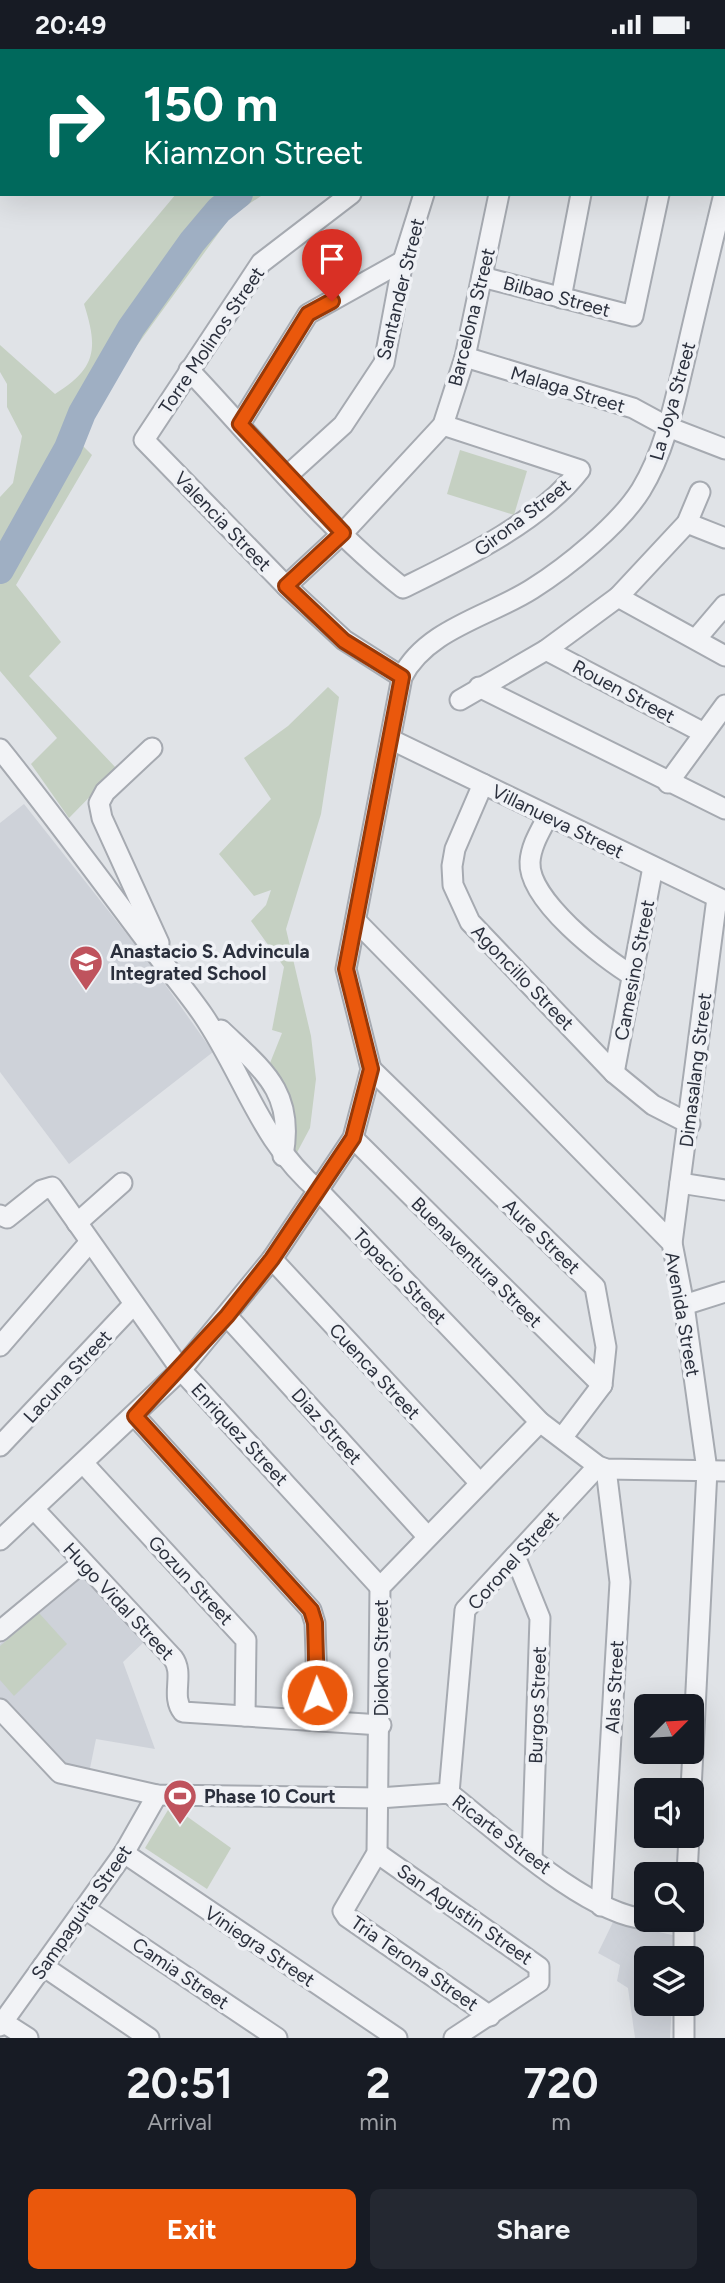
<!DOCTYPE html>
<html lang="en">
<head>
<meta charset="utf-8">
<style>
	:root { --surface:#171b24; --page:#242831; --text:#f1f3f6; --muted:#9ea1a6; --accent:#ea580c }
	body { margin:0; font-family:Figtree,sans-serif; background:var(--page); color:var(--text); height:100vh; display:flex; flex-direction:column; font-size:26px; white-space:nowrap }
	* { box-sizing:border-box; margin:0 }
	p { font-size:23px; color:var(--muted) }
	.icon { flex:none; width:38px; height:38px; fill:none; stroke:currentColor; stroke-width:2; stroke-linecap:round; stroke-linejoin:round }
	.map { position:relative; height:1989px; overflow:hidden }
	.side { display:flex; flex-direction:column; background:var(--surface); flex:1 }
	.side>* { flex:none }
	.hud { position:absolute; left:0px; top:0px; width:726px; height:147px; box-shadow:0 7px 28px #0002; background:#00695c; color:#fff; overflow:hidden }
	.needle { width:46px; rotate:66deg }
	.tools { position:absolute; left:634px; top:1645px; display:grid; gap:14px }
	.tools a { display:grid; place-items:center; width:70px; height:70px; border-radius:10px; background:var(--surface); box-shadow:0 7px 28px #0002; font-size:35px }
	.pin { position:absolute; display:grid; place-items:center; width:60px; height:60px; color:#fff; margin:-72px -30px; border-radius:50% 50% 50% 0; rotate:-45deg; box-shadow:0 0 7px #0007 }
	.pin .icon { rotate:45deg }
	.me { position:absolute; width:77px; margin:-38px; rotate:358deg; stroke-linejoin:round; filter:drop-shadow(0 0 5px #0008) }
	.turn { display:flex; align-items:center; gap:24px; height:147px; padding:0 28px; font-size:32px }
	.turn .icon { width:91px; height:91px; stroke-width:2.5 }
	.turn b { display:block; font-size:49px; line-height:60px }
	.eta { display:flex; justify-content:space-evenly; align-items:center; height:119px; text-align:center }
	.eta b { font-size:42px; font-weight:700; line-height:49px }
	.primary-button { display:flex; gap:14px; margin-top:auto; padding:14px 28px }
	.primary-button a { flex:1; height:80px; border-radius:10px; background:var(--accent); color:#fff; font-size:28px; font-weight:700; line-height:80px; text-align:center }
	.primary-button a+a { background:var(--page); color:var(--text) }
	.status { display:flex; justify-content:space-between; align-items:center; height:49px; padding:0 35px; background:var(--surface); direction:ltr }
	.status svg { height:19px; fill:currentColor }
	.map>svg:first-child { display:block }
	.built { fill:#ced2d9 }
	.green { fill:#c5d0c2 }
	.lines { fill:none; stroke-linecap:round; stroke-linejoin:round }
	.river { stroke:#9fafc3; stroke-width:28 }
	.minor-casing { stroke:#a6aab1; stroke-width:23 }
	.minor { stroke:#f2f3f6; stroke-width:19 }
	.route-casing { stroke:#983908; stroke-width:18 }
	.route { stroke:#ea580c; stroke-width:12 }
	.labels { text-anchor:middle; stroke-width:7; stroke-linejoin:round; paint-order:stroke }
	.street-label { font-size:19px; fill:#2b303d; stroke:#eff1f5 }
	.poi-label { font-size:19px; font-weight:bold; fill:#2b303d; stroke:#eff1f5; text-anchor:start }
</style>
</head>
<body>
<div class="status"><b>20:49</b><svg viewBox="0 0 49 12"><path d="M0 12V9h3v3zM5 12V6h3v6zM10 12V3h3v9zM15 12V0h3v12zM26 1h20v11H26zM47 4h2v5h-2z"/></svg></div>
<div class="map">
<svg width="725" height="1989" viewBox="0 0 725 1989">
	<rect width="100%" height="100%" fill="#e0e3e7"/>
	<g class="built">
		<path d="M24,755l128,162 61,86 -144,112 -69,-92v-249z"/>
		<path d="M82,1522l63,70 -22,21 32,87 -59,-10 -7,34 -29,-8 -60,-67v-54z"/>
		<path d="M613,1873l64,14 -2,22h-29v46h26l-2,34h-35l-7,-50 -11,-7 3,-16 -22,-12z"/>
	</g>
	<g class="green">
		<path d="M176,145h88l-33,22 -159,219 20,20 -76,130 45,57 -32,34 88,93 -48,49 -38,-54 26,-26 -57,-67v-174l13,-14 9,-47 -15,-29v-23l-7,-12v-27l55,49c42,-26 43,-46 29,-90z"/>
		<path d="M460,401l67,21 -13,44 -67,-21z"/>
		<path d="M328,638l11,10 -18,117 -35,115 25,107 5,43 -6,49 -17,32 -16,-31 17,-21 -24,-45 12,-30 -10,-3 12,-63 -33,-46 15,-16 5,-15 -17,6 -35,-42 52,-55 -27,-41 44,-32z"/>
		<path d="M39,1564l28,31 -53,52 -14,-16v-34z"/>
		<path d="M171,1756l60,43 -24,41 -62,-41z"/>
	</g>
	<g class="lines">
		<g class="river">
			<path d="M458,2l2,-2"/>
			<path d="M0,521l68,-122 14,-35 49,-85 61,-86 27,-32 20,-16"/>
		</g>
		<g class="minor-casing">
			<g id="minor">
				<path d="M539,2v-2"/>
				<path d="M622,2l1,-2"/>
				<path d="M711,2l1,-2"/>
				<path d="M351,145l-90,69 -117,177 142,146 58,54 58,37"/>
				<path d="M482,228l151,39 26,-122"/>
				<path d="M561,249l20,-104"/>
				<path d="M465,308l168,51 35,19 57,22"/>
				<path d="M189,321c69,73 135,156 214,218 59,-29 137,-66 177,-118l-137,-45"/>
				<path d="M240,375l68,-110 95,-53"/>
				<path d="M288,426l55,-50 41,-62 19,-102 21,-67"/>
				<path d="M687,474l38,15"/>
				<path d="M286,537l57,-53 100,-108 22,-68 34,-163"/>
				<path d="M618,548l107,59"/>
				<path d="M696,590l29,-34"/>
				<path d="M546,601l156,82"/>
				<path d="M479,638l246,122"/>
				<path d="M460,651l86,-50 72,-53 69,-74 13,-31"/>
				<path d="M392,691l333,161"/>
				<path d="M152,699l-47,44 -6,11 3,15 57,125"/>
				<path d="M0,700c50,62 97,126 145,190 19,26 40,50 58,76 42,62 57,126 116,176l221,231 58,44 8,3 119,2"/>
				<path d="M668,734l57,-78"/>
				<path d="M483,735l-28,65 -3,17 1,19 17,37 144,151 39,32 37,19"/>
				<path d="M548,767c-7,14 -17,29 -18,46 -2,38 73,96 103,114"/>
				<path d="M357,873l315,321 12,62 23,165 -16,320"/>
				<path d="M221,981c42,40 74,62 62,126"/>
				<path d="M371,1020l224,218 11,60 -4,38 -40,53"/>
				<path d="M614,1024l39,-206"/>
				<path d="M353,1089l249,247"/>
				<path d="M680,1134l45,7"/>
				<path d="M0,1166l7,3 35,-28 10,-3 129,183 199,217"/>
				<path d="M77,1174l45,-40"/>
				<path d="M672,1194l45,-345"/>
				<path d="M272,1210l207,223"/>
				<path d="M684,1256l41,-13"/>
				<path d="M227,1267l200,220"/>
				<path d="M0,1297l89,-103"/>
				<path d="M135,1367l176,194 4,13 3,96"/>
				<path d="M0,1397l134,-142"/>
				<path d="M84,1415l162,176 -1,76"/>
				<path d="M35,1461l138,148c12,16 -3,38 10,54l198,13"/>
				<path d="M0,1491l181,-170 91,-111 81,-121 18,-69 -25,-100 56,-292c24,-48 88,-61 130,-88 35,-22 87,-64 109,-99 25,-41 34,-90 45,-136 12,-53 25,-106 38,-160"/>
				<path d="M515,1507l25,62 -8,241"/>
				<path d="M0,1582l82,-68"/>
				<path d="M0,1660l60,64 97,22 222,3 70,-5c47,37 139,122 197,126"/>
				<path d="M449,1744l16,-183 133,-144"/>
				<path d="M124,1804l273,185"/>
				<path d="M377,1804l162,114v15l-85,56"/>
				<path d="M687,1825l2,-38"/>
				<path d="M601,1857l19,-324 -14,-113"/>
				<path d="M85,1860l192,129"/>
				<path d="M661,1871l23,1"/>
				<path d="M684,1909v-38"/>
				<path d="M43,1917l106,72"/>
				<path d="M684,1955v34"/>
				<path d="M490,1967l-143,-99 -4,-6 34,-58 3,-266 160,-165"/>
				<path d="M3,1973l25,16"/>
				<path d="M0,1977l124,-173 33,-58"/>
			</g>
		</g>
		<use href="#minor" class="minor"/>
	</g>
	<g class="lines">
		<g class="route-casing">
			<path id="route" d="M317,1646l-2,-72 -4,-13 -176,-194 92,-100 45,-57 81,-121 18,-69 -25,-100 56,-292 -58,-36 -58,-55 57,-53 -103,-109 68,-110 24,-13"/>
		</g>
		<use href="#route" class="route"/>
	</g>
	<defs>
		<g id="school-pin" transform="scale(1.75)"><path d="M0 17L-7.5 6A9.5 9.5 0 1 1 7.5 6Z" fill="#bf535d" stroke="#eff1f5"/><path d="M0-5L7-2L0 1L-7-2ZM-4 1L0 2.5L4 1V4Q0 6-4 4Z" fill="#fff"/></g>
		<g id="stadium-pin" transform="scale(1.75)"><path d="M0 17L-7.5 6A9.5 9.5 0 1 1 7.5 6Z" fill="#bf535d" stroke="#eff1f5"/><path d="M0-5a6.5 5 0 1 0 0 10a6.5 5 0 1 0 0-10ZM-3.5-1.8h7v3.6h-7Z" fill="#fff"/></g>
	</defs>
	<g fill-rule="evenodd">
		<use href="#school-pin" x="86" y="913"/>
		<use href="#stadium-pin" x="180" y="1747"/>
	</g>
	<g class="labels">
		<g class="street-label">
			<text transform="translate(400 240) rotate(-76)" y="7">Santander Street</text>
			<text transform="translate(557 247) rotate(15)" y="7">Bilbao Street</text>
			<text transform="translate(471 268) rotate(-76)" y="7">Barcelona Street</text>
			<text transform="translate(211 291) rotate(-56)" y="7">Torre Molinos Street</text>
			<text transform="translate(568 340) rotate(17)" y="7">Malaga Street</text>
			<text transform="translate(672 352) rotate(-74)" y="7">La Joya Street</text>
			<text transform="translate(522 468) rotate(-37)" y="7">Girona Street</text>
			<text transform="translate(223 472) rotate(46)" y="7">Valencia Street</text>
			<text transform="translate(624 642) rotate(28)" y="7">Rouen Street</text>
			<text transform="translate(558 772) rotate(26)" y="7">Villanueva Street</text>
			<text transform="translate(634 921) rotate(-79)" y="7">Camesino Street</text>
			<text transform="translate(523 928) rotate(46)" y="7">Agoncillo Street</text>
			<text transform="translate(695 1021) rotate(-83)" y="7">Dimasalang Street</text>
			<text transform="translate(542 1187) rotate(44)" y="7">Aure Street</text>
			<text transform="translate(477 1213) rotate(45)" y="7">Buenaventura Street</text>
			<text transform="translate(400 1227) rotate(46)" y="7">Topacio Street</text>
			<text transform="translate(683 1265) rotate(80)" y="7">Avenida Street</text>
			<text transform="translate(375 1322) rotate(47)" y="7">Cuenca Street</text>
			<text transform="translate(67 1327) rotate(-47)" y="7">Lacuna Street</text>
			<text transform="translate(327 1377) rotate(48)" y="7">Diaz Street</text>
			<text transform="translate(240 1385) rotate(47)" y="7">Enriquez Street</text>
			<text transform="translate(513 1511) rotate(-48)" y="7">Coronel Street</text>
			<text transform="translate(191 1531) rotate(47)" y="7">Gozun Street</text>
			<text transform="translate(119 1552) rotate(47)" y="7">Hugo Vidal Street</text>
			<text transform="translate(381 1609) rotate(-90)" y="7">Diokno Street</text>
			<text transform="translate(614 1638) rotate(-87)" y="7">Alas Street</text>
			<text transform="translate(537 1656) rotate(-88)" y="7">Burgos Street</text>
			<text transform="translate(502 1785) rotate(37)" y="7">Ricarte Street</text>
			<text transform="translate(81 1863) rotate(-55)" y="7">Sampaguita Street</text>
			<text transform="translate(465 1865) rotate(35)" y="7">San Agustin Street</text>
			<text transform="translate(260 1897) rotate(34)" y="7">Viniegra Street</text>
			<text transform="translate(415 1914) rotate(35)" y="7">Tria Terona Street</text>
			<text transform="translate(181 1924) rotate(34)" y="7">Camia Street</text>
		</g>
		<g class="poi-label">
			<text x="110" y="909">Anastacio S. Advincula<tspan x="110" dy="22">Integrated School</tspan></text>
			<text x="204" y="1754">Phase 10 Court</text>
		</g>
	</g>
</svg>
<div class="tools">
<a><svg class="needle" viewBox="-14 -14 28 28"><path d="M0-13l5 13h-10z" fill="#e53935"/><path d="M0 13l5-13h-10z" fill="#9ea1a6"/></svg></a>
<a><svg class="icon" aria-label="sound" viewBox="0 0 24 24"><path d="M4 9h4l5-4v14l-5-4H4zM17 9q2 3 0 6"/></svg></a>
<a><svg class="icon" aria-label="search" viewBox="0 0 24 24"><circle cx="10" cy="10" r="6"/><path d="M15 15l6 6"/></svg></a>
<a><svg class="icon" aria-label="layers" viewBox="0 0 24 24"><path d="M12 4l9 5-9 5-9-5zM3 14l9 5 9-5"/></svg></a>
</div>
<div class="pin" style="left:332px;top:252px;background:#d93025"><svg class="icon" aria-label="arrive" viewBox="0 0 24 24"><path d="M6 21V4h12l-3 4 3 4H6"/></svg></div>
<svg class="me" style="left:317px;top:1646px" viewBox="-20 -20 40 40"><circle r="17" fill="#ea580c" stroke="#fff" stroke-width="3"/><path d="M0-11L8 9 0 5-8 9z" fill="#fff"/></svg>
<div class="hud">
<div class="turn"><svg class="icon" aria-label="right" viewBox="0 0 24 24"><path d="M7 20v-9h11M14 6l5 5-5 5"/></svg><div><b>150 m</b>Kiamzon Street</div></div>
</div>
</div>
<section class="side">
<div class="eta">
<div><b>20:51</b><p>Arrival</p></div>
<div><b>2</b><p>min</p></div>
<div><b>720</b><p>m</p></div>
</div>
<div class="primary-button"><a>Exit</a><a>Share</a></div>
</section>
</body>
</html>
